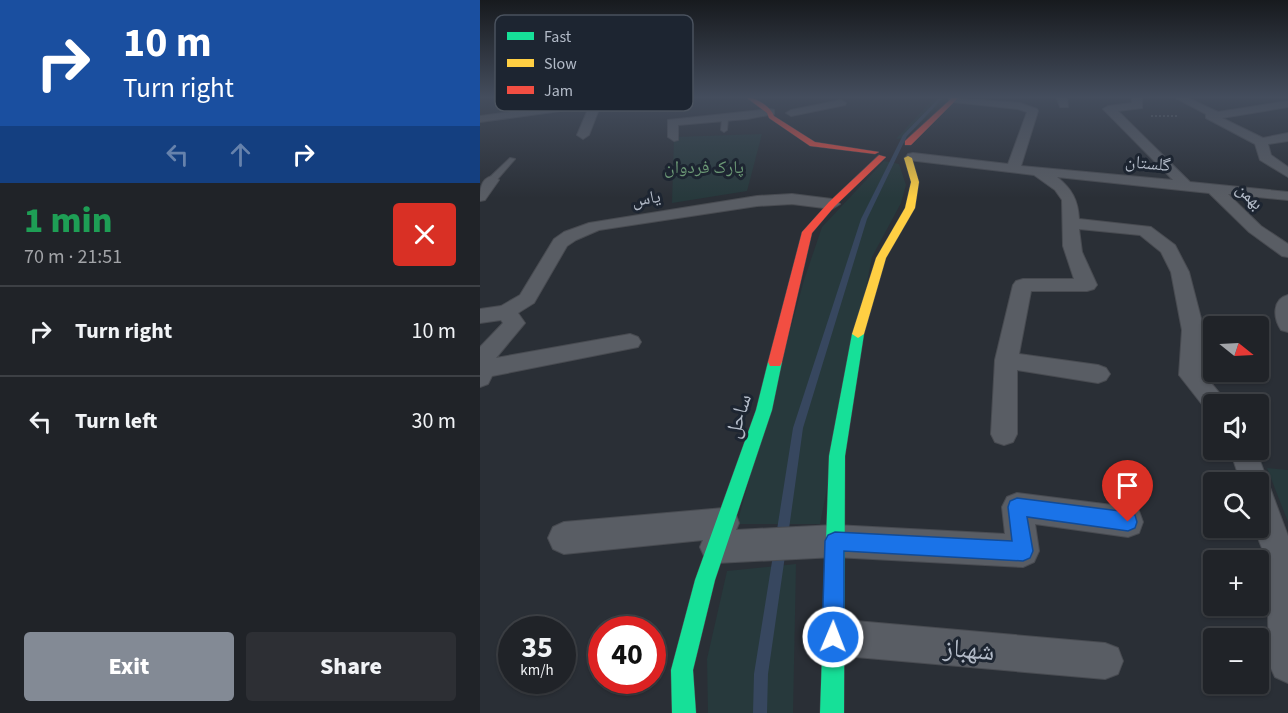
<!DOCTYPE html>
<html lang="en">
<head>
<meta charset="utf-8">
<style>
	:root { --surface:#202328; --page:#2d2f34; --text:#f1f3f6; --muted:#a2a4a8; --line:#3d4045; --accent:#838a95 }
	body { margin:0; font-family:"Source Sans 3","Noto Naskh Arabic",sans-serif; background:var(--page); color:var(--text); height:100vh; display:flex; flex-direction:column; font-size:22px; white-space:nowrap }
	* { box-sizing:border-box; margin:0 }
	p { font-size:20px; color:var(--muted) }
	.icon { flex:none; width:33px; height:33px; fill:none; stroke:currentColor; stroke-width:2; stroke-linecap:round; stroke-linejoin:round }
	.map { position:relative; flex:1; overflow:hidden }
	.drawer { display:flex; flex-direction:column; background:var(--surface); width:480px }
	.drawer>* { flex:none }
	.banner { background:#1a4fa0; color:#fff; overflow:hidden }
	.needle { width:39px; rotate:108deg }
	.controls { position:absolute; left:723px; top:316px; display:grid; gap:12px }
	.controls a { display:grid; place-items:center; width:66px; height:66px; border-radius:6px; background:var(--surface); box-shadow:0 2px 4px #0004,0 0 0 2px var(--line); font-size:30px }
	.speed { position:absolute; left:18px; top:616px; display:flex; gap:12px; font-size:30px; font-weight:700; text-align:center }
	.speed>* { display:grid; place-content:center; width:78px; height:78px; border-radius:50%; background:var(--surface); box-shadow:0 2px 4px #0004,0 0 0 2px var(--line); line-height:1 }
	.speed small { font-size:15px; font-weight:400 }
	.speed .limit { border:9px solid #d22; background:#fff; color:#111 }
	.pin { position:absolute; display:grid; place-items:center; width:51px; height:51px; color:#fff; margin:-62px -26px; border-radius:50% 50% 50% 0; rotate:-45deg; box-shadow:0 0 6px #0007 }
	.pin .icon { rotate:45deg }
	.me { position:absolute; width:66px; margin:-33px; rotate:1deg; stroke-linejoin:round; filter:drop-shadow(0 0 4px #0008) }
	.turn { display:flex; align-items:center; gap:21px; height:126px; padding:0 24px; font-size:27px }
	.turn .icon { width:78px; height:78px; stroke-width:2.5 }
	.turn b { display:block; font-size:42px; line-height:51px }
	.lanes { display:flex; align-items:center; height:57px; padding:0 24px; background:#0003; justify-content:center; gap:30px; direction:ltr }
	.lanes .off { opacity:.35 }
	.round { display:grid; place-items:center; flex:none; width:63px; height:63px; border-radius:6px; background:var(--page) }
	.overview { display:flex; align-items:center; justify-content:space-between; height:102px; padding:0 24px }
	h1 { font-size:36px; font-weight:800; line-height:45px; color:#1e9e55 }
	.action { display:flex; gap:12px; margin-top:auto; padding:12px 24px }
	.action a { flex:1; height:69px; border-radius:6px; background:var(--accent); color:#fff; font-size:24px; font-weight:800; line-height:69px; text-align:center }
	.action a+a { background:var(--page); color:var(--text) }
	ul { padding:0; list-style:none }
	li { display:flex; align-items:center; gap:18px; height:90px; padding:0 24px; border-top:2px solid var(--line) }
	li div { flex:1 }
	li b { display:block; font-size:22px }
	li em { font-style:normal }
	main { display:flex; flex:1; min-height:0 }
	.map>svg:first-child { display:block }
	.green { fill:#27393c }
	.lines { fill:none; stroke-linecap:round; stroke-linejoin:round }
	.stream { fill:#37475f; fill-rule:evenodd }
	.lane-casing { stroke:#484b51; stroke-width:2 }
	.street-casing { stroke:#484b51; stroke-width:2 }
	.fast-casing { stroke:#484b51; stroke-width:1 }
	.slow-casing { stroke:#484b51; stroke-width:1 }
	.jam-casing { stroke:#484b51; stroke-width:1 }
	.path { stroke:#5c6268; stroke-width:2; stroke-dasharray:2 2; stroke-linecap:butt }
	.lane { fill:#595d64; fill-rule:evenodd }
	.street { fill:#595d64; fill-rule:evenodd }
	.fast { fill:#16e098; fill-rule:evenodd }
	.slow { fill:#ffcf43; fill-rule:evenodd }
	.jam { fill:#f24e42; fill-rule:evenodd }
	.route { fill:#1a73e8; stroke:#114b97; stroke-width:1.5 }
	.labels { text-anchor:middle; stroke-width:6; stroke-linejoin:round; paint-order:stroke }
	.far-street-label { font-size:18px; fill:#b3bbc8; stroke:#1d2531 }
	.far-park-label { font-size:18px; fill:#6b9875; stroke:#1d2531 }
	.street-label { font-size:21px; fill:#b3bbc8; stroke:#1d2531 }
	.near-street-label { font-size:26px; fill:#b3bbc8; stroke:#1d2531 }
	.key { fill:#1d2531; stroke:#4a525e; stroke-width:1.5 }
	.key-label { font-size:16px; fill:#b3bbc8 }
</style>
</head>
<body>
<main>
<section class="drawer">
<div class="banner">
<div class="turn"><svg class="icon" aria-label="right" viewBox="0 0 24 24"><path d="M7 20v-9h11M14 6l5 5-5 5"/></svg><div><b>10 m</b>Turn right</div></div>
<div class="lanes"><svg class="icon off" aria-label="left" viewBox="0 0 24 24"><path d="M17 20v-9H6M10 6l-5 5 5 5"/></svg><svg class="icon off" aria-label="ahead" viewBox="0 0 24 24"><path d="M12 20V5M6 11l6-6 6 6"/></svg><svg class="icon" aria-label="right" viewBox="0 0 24 24"><path d="M7 20v-9h11M14 6l5 5-5 5"/></svg></div>
</div>
<div class="overview"><div><h1>1 min</h1><p>70 m · 21:51</p></div><a class="round" style="background:#d93025;color:#fff"><svg class="icon" aria-label="close" viewBox="0 0 24 24"><path d="M6 6l12 12M18 6L6 18"/></svg></a></div>
<ul>
<li><svg class="icon" aria-label="right" viewBox="0 0 24 24"><path d="M7 20v-9h11M14 6l5 5-5 5"/></svg><div><b>Turn right</b></div><em>10 m</em></li>
<li><svg class="icon" aria-label="left" viewBox="0 0 24 24"><path d="M17 20v-9H6M10 6l-5 5 5 5"/></svg><div><b>Turn left</b></div><em>30 m</em></li>
</ul>
<div class="action"><a>Exit</a><a>Share</a></div>
</section>
<div class="map">
<svg width="808" height="713" viewBox="0 0 808 713">
	<rect width="100%" height="100%" fill="#2a2f36"/>
	<g class="green">
		<path d="M454,98h13l-42,40 -9,1z"/>
		<path d="M282,134l-15,57 -75,12 2,-66z"/>
		<path d="M404,161l15,3 7,21 -5,18 -29,54 -52,267h-83l67,-244 18,-53z"/>
		<path d="M787,468l21,2v52z"/>
		<path d="M316,564l-3,149h-85l-1,-54 20,-88z"/>
	</g>
	<g class="lines">
		<g class="stream">
			<path d="M459,98h4l-36,38 -40,83 -64,209 -15,108 -2,4 -4,2 -4,-2 -2,-4 17,-108 68,-209 42,-84z"/>
			<path d="M300,543l4,2 2,4 -18,125 -1,39h-14l1,-39 20,-125 2,-4z"/>
		</g>
		<g class="lane-casing">
			<g id="lane">
				<path d="M245,116l3,2 -1,12 -3,2 -3,-2 1,-12z"/>
				<path d="M30,158l5,1 -20,23h-6v-4z"/>
			</g>
		</g>
		<g class="street-casing">
			<g id="street">
				<path d="M113,98h26l-18,6 -12,31 -6,4 -6,-4 12,-28 -109,15v-6l106,-14z"/>
				<path d="M469,98l71,5 17,6 1,2 -17,55 152,14 -70,-71 5,-3 24,-3v-5h10v10l-24,3 72,71 98,10v8l-60,-6 33,32 27,18v13l-6,-1 -33,-24 -40,-39 -152,-16c15,12 21,23 22,42l72,8 24,18 14,27 15,58 -1,43 26,32h-15v9l-6,-2 -29,-37 3,-45 -11,-58 -10,-20 -21,-17 -61,-6 3,23 15,33 -3,4 -7,2h-56l-12,63 79,11 8,3 4,6 -4,6 -8,3 -81,-13v64l-4,8 -9,3 -9,-3 -4,-8 4,-74 18,-75 3,-4 7,-2h51l-11,-33 -1,-46 -7,-10 -21,-15 -126,-15 -2,-3 2,-3 5,-1 95,11 19,-52 -9,-3 -65,-7 -4,-1z"/>
				<path d="M577,98h10l1,9h-8z"/>
				<path d="M696,98h12l30,14 70,-11v6l-66,11 41,20 25,-5v8l-20,3 3,11 17,12v10l-28,-17 -5,-16 -49,-26v-4z"/>
				<path d="M361,100l5,3 -1,2 -54,11 -5,-3 5,-3z"/>
				<path d="M290,109l4,1v4l-27,5 -69,6v15l-4,1 -6,-4v-17z"/>
				<path d="M12,176l7,4 -14,20 -5,1c0,-10 0,-22 12,-25z"/>
				<path d="M312,194l40,5 8,5 -8,5 -40,-5 -35,2 -158,24 -23,10 -9,6 -33,57 -16,10 7,10 -29,35 134,-24 8,3 3,5 -3,5 -146,29 -4,8 -8,3v-40l23,-24 -2,-3 -21,3v-14l21,-3 19,-11 34,-56 10,-7 25,-9 168,-27z"/>
				<path d="M808,295v37l-7,-2c-8,-12 -9,-31 7,-35z"/>
				<path d="M750,450h26l32,86v147l-13,-6 -6,-13 -2,-103 -13,-33h4v-45h-17z"/>
				<path d="M537,493l111,14 11,4 4,11 -4,11 -11,4 -93,-13 4,27 -5,11 -11,5 -188,-10 -119,6 -11,-5 -5,-11 3,-7 -139,14 -11,-5 -5,-11 5,-11 11,-5 160,-14 11,4 4,11 -3,7 99,-5 170,9 -3,-27 5,-10z"/>
				<path d="M353,619l272,24 13,5 5,13 -5,13 -13,5 -272,-24 -13,-5 -5,-13 5,-13z"/>
			</g>
		</g>
		<g class="fast-casing">
			<g id="fast">
				<path d="M378,330l6,4 -19,122 -1,257h-24l9,-257 23,-122z"/>
				<path d="M295,357l7,5 -10,48 -57,170 -22,90 3,43h-24l-1,-43 24,-90 61,-170 12,-48z"/>
			</g>
		</g>
		<g class="slow-casing">
			<path id="slow" d="M428,156l4,2 7,24 -4,26 -29,50 -22,76 -6,4 -6,-4 24,-76 29,-50 6,-26 -7,-24z"/>
		</g>
		<g class="jam-casing">
			<g id="jam">
				<path d="M267,98c9,-1 24,9 27,18l41,26 64,10 -4,2 -65,-8 -41,-28 -2,-5z"/>
				<path d="M472,98h6l-47,47h-6v-4z"/>
				<path d="M399,155l7,2 -51,49 -23,27 -30,129 -2,4h-10l-2,-4 34,-130 27,-30z"/>
			</g>
		</g>
		<path class="path" d="M671,116h28"/>
		<use href="#lane" class="lane"/>
		<use href="#street" class="street"/>
		<use href="#fast" class="fast"/>
		<use href="#slow" class="slow"/>
		<use href="#jam" class="jam"/>
	</g>
	<linearGradient id="sky" x2="0" y2="1"><stop stop-color="#171a1e"/><stop offset="0.49" stop-color="#444d5d"/><stop offset="1" stop-color="#444d5d" stop-opacity="0"/></linearGradient>
	<rect width="808" height="198" fill="url(#sky)"/>
	<path class="route" d="M537,498l111,14 7,3 2,7 -2,6 -7,3 -101,-14 6,34 -3,7 -7,3 -179,-10v86l-3,7 -8,4 -8,-4 -3,-7 3,-96 3,-6 7,-3 177,9 -4,-34 2,-6z"/>
	<g class="labels">
		<g class="far-street-label">
			<text transform="translate(668 163) rotate(6)" y="6">گلستان</text>
			<text transform="translate(770 196) rotate(45)" y="6">بهمن</text>
			<text transform="translate(166 198) rotate(-9)" y="6">یاس</text>
		</g>
		<g class="far-park-label">
			<text x="224" y="173">پارک فردوان</text>
		</g>
		<g class="street-label">
			<text transform="translate(258 416) rotate(-73)" y="7">ساحل</text>
		</g>
		<g class="near-street-label">
			<text transform="translate(489 649) rotate(5)" y="9">شهباز</text>
		</g>
	</g>
	<rect x="15" y="15" width="198" height="96" rx="9" class="key"/>
	<rect x="27" y="32" width="27" height="8" fill="#16e098"/>
	<rect x="27" y="59" width="27" height="8" fill="#ffcf43"/>
	<rect x="27" y="86" width="27" height="8" fill="#f24e42"/>
	<g class="key-label">
		<text x="64" y="42">Fast</text>
		<text x="64" y="69">Slow</text>
		<text x="64" y="96">Jam</text>
	</g>
</svg>
<div class="controls">
<a><svg class="needle" viewBox="-14 -14 28 28"><path d="M0-13l5 13h-10z" fill="#e53935"/><path d="M0 13l5-13h-10z" fill="#a2a4a8"/></svg></a>
<a><svg class="icon" aria-label="sound" viewBox="0 0 24 24"><path d="M4 9h4l5-4v14l-5-4H4zM17 9q2 3 0 6"/></svg></a>
<a><svg class="icon" aria-label="search" viewBox="0 0 24 24"><circle cx="10" cy="10" r="6"/><path d="M15 15l6 6"/></svg></a>
<a>+</a>
<a>−</a>
</div>
<div class="speed"><div>35<small>km/h</small></div><div class="limit">40</div></div>
<div class="pin" style="left:648px;top:522px;background:#d93025"><svg class="icon" aria-label="arrive" viewBox="0 0 24 24"><path d="M6 21V4h12l-3 4 3 4H6"/></svg></div>
<svg class="me" style="left:353px;top:637px" viewBox="-20 -20 40 40"><circle r="17" fill="#1a73e8" stroke="#fff" stroke-width="3"/><path d="M0-11L8 9 0 5-8 9z" fill="#fff"/></svg>
</div>
</main>
</body>
</html>
